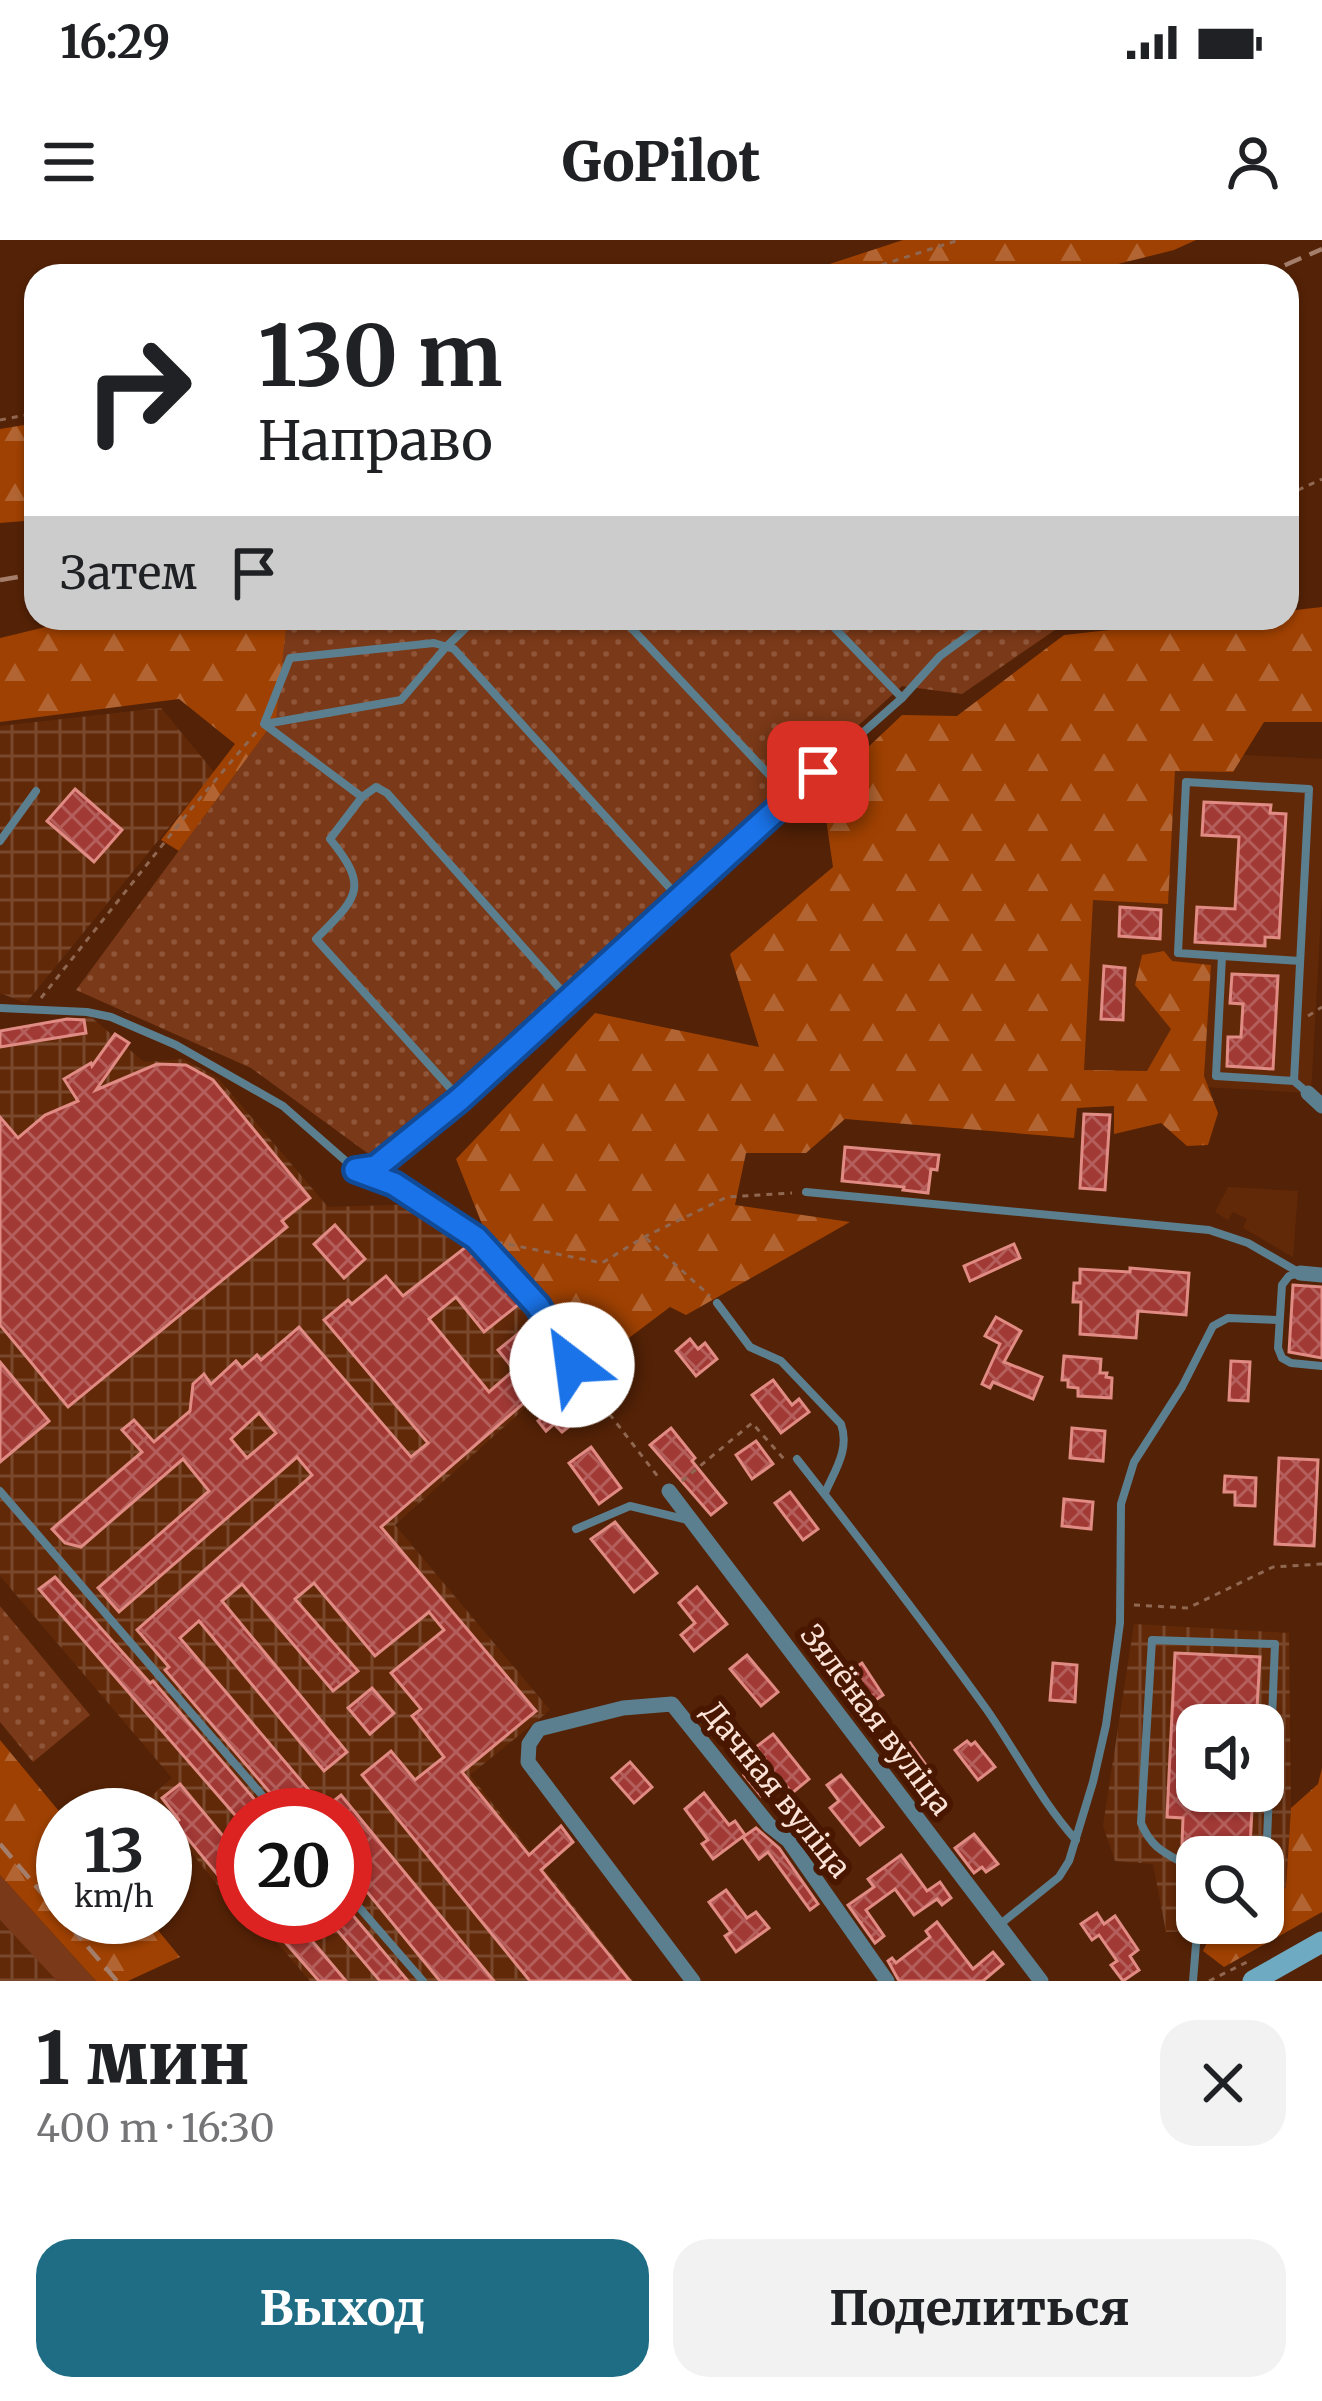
<!DOCTYPE html>
<html lang="ru">
<head>
<meta charset="utf-8">
<style>
	:root { --surface:#fff; --page:#f2f2f2; --text:#202124; --muted:#757577; --accent:#1f6d85 }
	body { margin:0; font-family:Merriweather,serif; background:var(--page); color:var(--text); height:100vh; display:flex; flex-direction:column; font-size:45px; white-space:nowrap }
	* { box-sizing:border-box; margin:0 }
	p { font-size:39px; color:var(--muted) }
	.icon { flex:none; width:66px; height:66px; fill:none; stroke:currentColor; stroke-width:2; stroke-linecap:round; stroke-linejoin:round }
	.map { position:relative; height:1741px; overflow:hidden }
	.side { display:flex; flex-direction:column; background:var(--surface); flex:1 }
	.side>* { flex:none }
	.guide { position:absolute; left:24px; top:24px; width:1275px; height:366px; border-radius:36px; box-shadow:0 3px 9px #0004; background:#fff; color:var(--text); overflow:hidden }
	.controls { position:absolute; left:1176px; top:1464px; display:grid; gap:24px }
	.controls a { display:grid; place-items:center; width:108px; height:108px; border-radius:24px; background:var(--surface); box-shadow:0 3px 9px #0004; font-size:60px }
	.speed { position:absolute; left:36px; top:1548px; display:flex; gap:24px; font-size:60px; font-weight:700; text-align:center }
	.speed>* { display:grid; place-content:center; width:156px; height:156px; border-radius:50%; background:var(--surface); box-shadow:0 3px 9px #0004; line-height:1 }
	.speed small { font-size:30px; font-weight:400 }
	.speed .limit { border:18px solid #d22; background:#fff; color:#111 }
	.pin { position:absolute; display:grid; place-items:center; width:102px; height:102px; color:#fff; margin:-51px; border-radius:24px; box-shadow:0 6px 18px #0006 }
	.me { position:absolute; width:132px; margin:-66px; rotate:330deg; stroke-linejoin:round; filter:drop-shadow(0 0 9px #0008) }
	.turn { display:flex; align-items:center; gap:42px; height:252px; padding:0 36px; font-size:54px }
	.turn .icon { width:156px; height:156px; stroke-width:2.5 }
	.turn b { display:block; font-size:84px; line-height:102px }
	.then { display:flex; align-items:center; height:114px; padding:0 36px; background:#0003; gap:24px; font-size:45px }
	.round { display:grid; place-items:center; flex:none; width:126px; height:126px; border-radius:36px; background:var(--page) }
	.summary { display:flex; align-items:center; justify-content:space-between; height:204px; padding:0 36px }
	h1 { font-size:72px; font-weight:800; line-height:90px }
	.cta { display:flex; gap:24px; margin-top:auto; padding:24px 36px }
	.cta a { flex:1; height:138px; border-radius:36px; background:var(--accent); color:#fff; font-size:48px; font-weight:800; line-height:138px; text-align:center }
	.cta a+a { background:var(--page); color:var(--text) }
	.status { display:flex; justify-content:space-between; align-items:center; height:84px; padding:0 60px; background:var(--surface); direction:ltr }
	.status svg { height:33px; fill:currentColor }
	header { display:flex; justify-content:space-between; align-items:center; height:156px; padding:0 36px; background:var(--surface); font-size:54px; font-weight:800 }
	.map>svg:first-child { display:block }
	.built { fill:#622909 }
	.industrial { fill:url(#industrial-grid); fill-rule:evenodd }
	.grass { fill:#7a3918 }
	.forest { fill:url(#forest-firs) }
	.garden { fill:url(#garden-dots) }
	.building { fill:url(#building-cross-hatch); stroke:#e08b83; stroke-width:3; fill-rule:evenodd }
	.lines { fill:none; stroke-linecap:round; stroke-linejoin:round }
	.path { stroke:#906751; stroke-width:3; stroke-dasharray:6 6; stroke-linecap:butt }
	.lane { stroke:#5b7f8e; stroke-width:8 }
	.street { stroke:#5b7f8e; stroke-width:15 }
	.secondary { stroke:#6eaac2; stroke-width:21 }
	.rail { stroke:#a47e6a; stroke-width:4.5; stroke-dasharray:18 9; stroke-linecap:butt }
	.route-casing { stroke:#114b97; stroke-width:30 }
	.route { stroke:#1a73e8; stroke-width:21 }
	.labels { text-anchor:middle; stroke-width:12; stroke-linejoin:round; paint-order:stroke }
	.street-label { font-size:30px; fill:#fbe2d7; stroke:#491700 }
</style>
</head>
<body>
<div class="status"><b>16:29</b><svg viewBox="0 0 49 12"><path d="M0 12V9h3v3zM5 12V6h3v6zM10 12V3h3v9zM15 12V0h3v12zM26 1h20v11H26zM47 4h2v5h-2z"/></svg></div>
<header><svg class="icon" aria-label="menu" viewBox="0 0 24 24"><path d="M4 6h16M4 12h16M4 18h16"/></svg>GoPilot<svg class="icon" aria-label="person" viewBox="0 0 24 24"><circle cx="12" cy="8" r="4"/><path d="M4 21q1-7 8-7t8 7"/></svg></header>
<div class="map">
<svg width="1322" height="1741" viewBox="0 0 1322 1741">
	<defs>
		<pattern id="industrial-grid" width="8" height="8" patternUnits="userSpaceOnUse" patternTransform="scale(3)"><rect width="8" height="8" fill="#622909"/><path d="M0 4h8M4 0v8" fill="none" stroke="#79482c"/></pattern>
		<pattern id="forest-firs" width="22" height="20" patternUnits="userSpaceOnUse" patternTransform="scale(3)"><rect width="22" height="20" fill="#9f4102"/><path d="M5 1l3.5 6h-7zM16 11l3.5 6h-7z" fill="#b26532"/></pattern>
		<pattern id="garden-dots" width="8" height="8" patternUnits="userSpaceOnUse" patternTransform="scale(3)"><rect width="8" height="8" fill="#7a3918"/><path d="M2 2h.1M6 6h.1" fill="none" stroke="#8e5539" stroke-width="1.8" stroke-linecap="round"/></pattern>
		<pattern id="building-cross-hatch" width="8" height="8" patternUnits="userSpaceOnUse" patternTransform="scale(3)"><rect width="8" height="8" fill="#a13935"/><path d="M0 0l8 8M0 8l8-8" fill="none" stroke="#b45f5b"/></pattern>
	</defs>
	<rect width="100%" height="100%" fill="#542206"/>
	<g class="built">
		<path d="M1074,506l248,13v138l-11,196 -255,-14z"/>
		<path d="M1228,947l70,4 -5,66 -50,-29 4,-9 -14,-7 -5,8 -13,-8z"/>
	</g>
	<g class="industrial">
		<path d="M161,468l53,64 -188,231 -26,-10v-267z"/>
		<path d="M91,777l53,45 39,-3 35,19 110,129 123,-4 134,151 -190,171 155,185 -80,65 163,206h-323l-55,-64h90v-102h-102v88l-8,-10 -7,5 -63,-78v-5h-4l-13,-16 24,-21 -172,-202v-547z"/>
		<path d="M1134,1384l155,9 2,175 -5,79 -23,14v-44h-66v66h29l-11,7 -49,2 -13,-68 -38,-3 -12,-35zM1197,1485h66v66h-66z"/>
		<path d="M0,1680l15,15 42,46h-57z"/>
	</g>
	<path class="grass" d="M0,1635l96,106h-39l-57,-61z"/>
	<g class="forest">
		<path d="M903,0h293l-22,10 -104,26h-277z"/>
		<path d="M36,183v97l-36,3v-94z"/>
		<path d="M1322,367v115h-58l-31,50 -58,-1 -7,133 -75,-4 -9,170 63,1 24,-42 -36,-44 7,-30 22,-4 8,10 39,4 -7,111 14,37 -10,32 -21,1 -26,-23 -47,11v-28l-37,2 -3,30 -229,-19 -39,34h-60l-11,52 115,17 -164,93 -16,-8 -73,55 -113,-133 -28,-70 139,-146 164,34 -29,-93 103,-87 -11,-76 80,-76 55,1 107,-81 156,-17h67v-7z"/>
		<path d="M83,378h487l-294,101 -97,132 -18,-11 74,-96 -56,-45 -179,23v-84z"/>
		<path d="M0,1500l63,76v101h84l33,40 -52,24h-32l-96,-106z"/>
		<path d="M1322,1528v144l-98,55 -21,-16c16,-35 25,-28 60,-28v-22l23,-14 5,-79 27,-24z"/>
	</g>
	<g class="garden">
		<path d="M287,378h778l-10,12 -93,64 -60,-8 -525,474 -126,-92 -175,-78 200,-271z"/>
		<path d="M0,1366l90,109 -57,47 -33,-40z"/>
	</g>
	<g class="building">
		<path d="M75,549l47,41 -28,32 -47,-41z"/>
		<path d="M1204,562l67,3 -1,8 16,1 -7,124 -14,-1v9l-70,-4 2,-35 38,2 4,-72 -37,-2z"/>
		<path d="M1120,667l41,3 -1,29 -41,-3z"/>
		<path d="M1104,726l21,2 -2,52 -22,-1z"/>
		<path d="M1232,734l46,2 -5,93 -46,-3 1,-29h13l2,-33 -13,-1z"/>
		<path d="M67,779l17,1 2,13 -86,14v-16z"/>
		<path d="M115,794l14,9 -33,47 61,-26 29,1 27,15 97,118 -28,23 5,6 -219,180 -68,-82v-208l18,21 27,-23 33,-14 -14,-22 27,-16 1,3z"/>
		<path d="M1084,874l26,1 -5,75 -25,-2z"/>
		<path d="M845,907l94,8 -2,15 -6,-1 -3,24 -25,-3 1,-3 -62,-6z"/>
		<path d="M335,985l30,34 -21,19 -30,-34z"/>
		<path d="M471,1003l48,61 -35,28 -28,-35 -27,22 60,73 25,-22 -16,-20 32,-26 36,46 16,14 -11,10 -16,-18 -174,151 155,184 -74,61 67,83 32,-29 12,16 -32,28 89,111h-100l-168,-206 29,-24 24,29 29,-23 -32,-41 9,-7 -30,-36 53,-43 -15,-18 -54,44 -61,-73 -19,16 63,72 -25,20 -91,-107 -20,17 125,151 -23,19 -125,-150 -19,17 128,151 -24,20 -119,-139 4,-3 -32,-37 175,-155 -15,-18 -178,155 -21,-24 111,-97 -26,-32 -102,88 -16,-4 -13,-14 90,-77 -20,-22 12,-10 20,22 36,-31 3,-27 11,-10 7,10 25,-23 6,7 15,-13 4,5 38,-33 112,130 17,-14 -104,-123 24,-20 4,4 34,-28 17,20zM259,1173l17,20 -29,25 -16,-19z"/>
		<path d="M1014,1004l6,14 -50,23 -6,-15z"/>
		<path d="M1130,1028l59,5 -3,42 -48,-4 -2,27 -56,-4 1,-32h-8l1,-19h6v-14l50,3z"/>
		<path d="M1293,1045l29,2v71l-33,-6z"/>
		<path d="M996,1077l25,14 -17,31 38,15 -9,22 -40,-17 -3,6 -8,-4 18,-40 -15,-8z"/>
		<path d="M690,1099l8,10 7,-6 12,16 -21,17 -20,-25z"/>
		<path d="M1064,1116l37,3 -1,14h7l-1,4 6,1 -1,20 -33,-2v-8l-10,-1v-7h-6z"/>
		<path d="M1231,1121l19,1 -2,39 -19,-1z"/>
		<path d="M0,1122l49,59 -49,41z"/>
		<path d="M773,1140l19,25 7,-6 10,13 -28,21 -29,-38z"/>
		<path d="M569,1154l13,18 -14,10 3,3 -9,7 -8,-8 -8,7 -8,-10z"/>
		<path d="M671,1188l24,30 -3,3 34,42 -15,12 -61,-70z"/>
		<path d="M1072,1188l33,3 -2,30 -33,-3z"/>
		<path d="M756,1201l17,23 -21,15 -16,-24z"/>
		<path d="M591,1207l30,41 -22,16 -30,-41z"/>
		<path d="M1279,1218l39,2 -4,86 -39,-2z"/>
		<path d="M1225,1236l31,2 -1,28 -20,-1v-13h-11z"/>
		<path d="M790,1252l28,37 -15,11 -28,-37z"/>
		<path d="M1064,1259l29,3 -2,27 -29,-3z"/>
		<path d="M615,1282l42,51 -23,19 -43,-53z"/>
		<path d="M55,1337l95,106 3,-2 115,134h-33l-196,-226z"/>
		<path d="M697,1347l30,37 -33,27 -13,-16 14,-12 -16,-20z"/>
		<path d="M1175,1413l85,4 -4,68h-59v66h56l-3,56 -68,-3 1,-26 -16,-1z"/>
		<path d="M747,1415l31,37 -17,14 -31,-37z"/>
		<path d="M862,1423l21,32 -29,19 -21,-32z"/>
		<path d="M1053,1423l24,2 -2,37 -25,-2z"/>
		<path d="M372,1448l22,25 -24,21 -22,-26z"/>
		<path d="M773,1494l36,45 -17,14 -10,-13 -21,16 -17,-21 21,-16 -9,-12z"/>
		<path d="M967,1501l4,4 4,-3 20,25 -17,13 -23,-30z"/>
		<path d="M910,1503l18,25 -19,15 -20,-29 12,-8 2,3z"/>
		<path d="M630,1522l22,25 -18,16 -22,-25z"/>
		<path d="M841,1535l42,52 -23,18 -30,-37 9,-7 -12,-16z"/>
		<path d="M180,1544l63,76v33l-11,-13 -6,5 -51,-62 4,-3 -17,-22z"/>
		<path d="M704,1553l25,32 6,-4 10,14 -32,24 -11,-15 6,-4 -23,-31z"/>
		<path d="M341,1555l4,5 149,181h-54l-95,-116v-50h-29z"/>
		<path d="M756,1588l23,20 39,56 -8,6 -42,-58 -9,7 -16,-22z"/>
		<path d="M974,1594l24,30 -12,8 -4,-5 -8,6 -19,-25z"/>
		<path d="M901,1615l26,36 13,-9 11,16 -9,7 -5,-6 -23,16 -19,-26 -29,21 18,26 -9,7 -27,-38 26,-18 -6,-8z"/>
		<path d="M726,1650l21,28 9,-6 13,16 -33,24 -11,-16 6,-4 -22,-30z"/>
		<path d="M345,1666l63,75h-28l-54,-64h19z"/>
		<path d="M1097,1673l7,11 11,-8 23,34 -8,6 9,14 -16,11 -12,-16 6,-4 -18,-26 -7,5 -11,-16z"/>
		<path d="M263,1677h29l54,64h-27z"/>
		<path d="M937,1682l36,47 20,-17 10,12 -20,17h-84l-11,-20 4,-3 4,5 34,-26 -4,-6z"/>
	</g>
	<g class="lines">
		<g class="path">
			<path d="M847,36l112,-36"/>
			<path d="M0,180l36,-7"/>
			<path d="M1287,255l35,-16"/>
			<path d="M41,758l150,-189 67,-79"/>
			<path d="M1308,776l14,-9"/>
			<path d="M646,998l64,58"/>
			<path d="M497,1002l105,21 42,-26 83,-40 65,-4"/>
			<path d="M580,1136l79,102"/>
			<path d="M682,1241l70,-58 33,37"/>
			<path d="M1134,1365l54,3 85,-41 49,-3"/>
			<path d="M1209,1741l42,-21"/>
		</g>
		<g class="lane">
			<path d="M622,378l168,179 -110,101"/>
			<path d="M902,458l38,-42 52,-38"/>
			<path d="M265,484l136,-24 45,-53 30,-29"/>
			<path d="M362,557l-98,-73 26,-66 144,-15 20,6 225,249 -111,100"/>
			<path d="M790,557l112,-99 -77,-80"/>
			<path d="M0,601l36,-50"/>
			<path d="M1222,716l78,5"/>
			<path d="M0,768l87,4 24,5 65,28 107,61 73,64 38,14 82,53 62,69 34,59"/>
			<path d="M1294,841l15,-292 -123,-7 -8,171 44,3 -6,120 78,5 14,12"/>
			<path d="M356,930l20,-3 84,-68 -144,-160c40,-41 55,-50 14,-100l32,-42 14,-10 11,6 181,205 -108,101"/>
			<path d="M806,952l403,38 39,13 52,30 -11,3 -7,9 -4,63 4,10 9,5 31,3"/>
			<path d="M717,1063l33,44 31,14 60,63c9,25 -6,46 -16,69"/>
			<path d="M797,1219c65,83 129,166 190,251 30,43 54,91 89,130"/>
			<path d="M0,1251l279,324"/>
			<path d="M576,1289l54,-23 58,14"/>
			<path d="M345,1651l78,90"/>
			<path d="M998,1686l61,-49 10,-16 24,-79 13,-57 14,-102 1,-119 13,-42 48,-75 31,-61 15,-8 51,2"/>
			<path d="M1193,1741l4,-49 -12,-68c-22,-12 -34,-17 -44,-41l11,-183 123,4 -9,221 -3,5"/>
		</g>
		<g class="street">
			<path d="M1308,853l14,13"/>
			<path d="M1300,1033l22,2"/>
			<path d="M669,1251l372,490"/>
			<path d="M693,1741l-165,-219 1,-18 10,-15 84,-21 49,-4 97,121 19,15 99,141"/>
		</g>
		<path class="secondary" d="M1253,1741l69,-39"/>
		<g class="rail">
			<path d="M1260,36l62,-27"/>
			<path d="M0,340l36,-6"/>
			<path d="M0,1604l117,137"/>
		</g>
	</g>
	<g class="lines">
		<g class="route-casing">
			<path id="route" d="M572,1125l-34,-59 -62,-68 -82,-54 -38,-14 20,-3 84,-68 358,-327"/>
		</g>
		<use href="#route" class="route"/>
	</g>
	<g class="labels">
		<g class="street-label">
			<text transform="translate(876 1480) rotate(53)" y="10">Зялёная вуліца</text>
			<text transform="translate(776 1550) rotate(51)" y="10">Дачная вуліца</text>
		</g>
	</g>
</svg>
<div class="controls">
<a><svg class="icon" aria-label="sound" viewBox="0 0 24 24"><path d="M4 9h4l5-4v14l-5-4H4zM17 9q2 3 0 6"/></svg></a>
<a><svg class="icon" aria-label="search" viewBox="0 0 24 24"><circle cx="10" cy="10" r="6"/><path d="M15 15l6 6"/></svg></a>
</div>
<div class="speed"><div>13<small>km/h</small></div><div class="limit">20</div></div>
<div class="pin" style="left:818px;top:532px;background:#d93025"><svg class="icon" aria-label="arrive" viewBox="0 0 24 24"><path d="M6 21V4h12l-3 4 3 4H6"/></svg></div>
<svg class="me" style="left:572px;top:1125px" viewBox="-20 -20 40 40"><circle r="19" fill="#fff"/><path d="M0-13L10 11 0 6-10 11z" fill="#1a73e8"/></svg>
<div class="guide">
<div class="turn"><svg class="icon" aria-label="right" viewBox="0 0 24 24"><path d="M7 20v-9h11M14 6l5 5-5 5"/></svg><div><b>130 m</b>Направо</div></div>
<div class="then">Затем<svg class="icon" aria-label="arrive" viewBox="0 0 24 24"><path d="M6 21V4h12l-3 4 3 4H6"/></svg></div>
</div>
</div>
<section class="side">
<div class="summary"><div><h1>1 мин</h1><p>400 m · 16:30</p></div><a class="round"><svg class="icon" aria-label="close" viewBox="0 0 24 24"><path d="M6 6l12 12M18 6L6 18"/></svg></a></div>
<div class="cta"><a>Выход</a><a>Поделиться</a></div>
</section>
</body>
</html>
